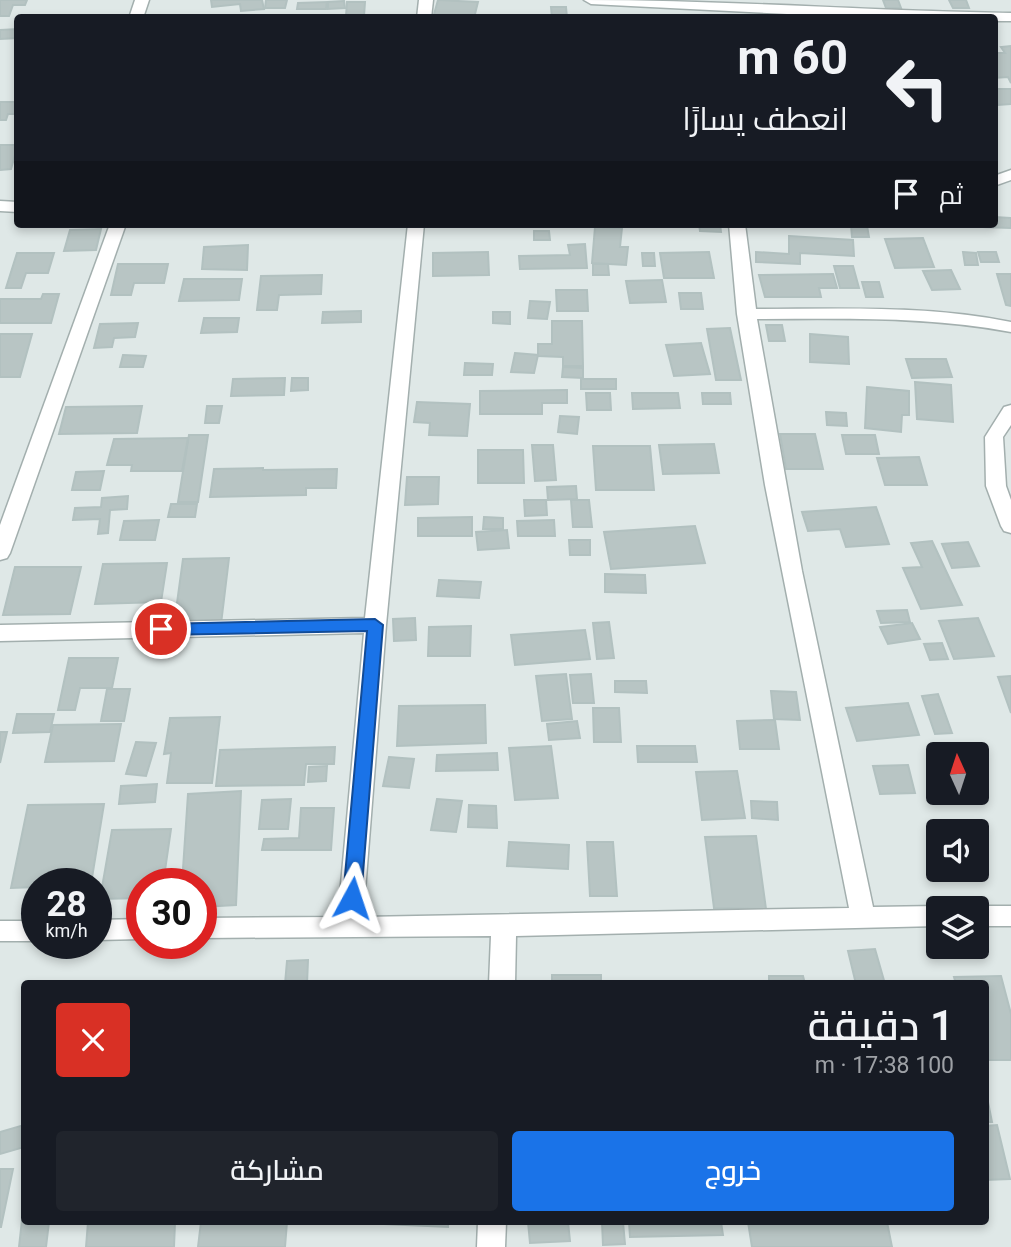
<!DOCTYPE html>
<html lang="ar">
<head>
<meta charset="utf-8">
<style>
	:root { --surface:#171b24; --page:#20242c; --text:#f1f3f6; --muted:#9ea1a6; --accent:#1a73e8 }
	body { margin:0; font-family:Roboto,Cairo,sans-serif; background:var(--page); color:var(--text); direction:rtl; height:100vh; display:flex; flex-direction:column; font-size:26px; white-space:nowrap }
	* { box-sizing:border-box; margin:0 }
	p { font-size:23px; color:var(--muted) }
	.icon { flex:none; width:38px; height:38px; fill:none; stroke:currentColor; stroke-width:2; stroke-linecap:round; stroke-linejoin:round }
	.map { position:relative; flex:1; overflow:hidden; direction:ltr }
	.panel { position:absolute; left:21px; top:980px; width:968px; height:245px; display:flex; flex-direction:column; background:var(--surface); border-radius:7px; box-shadow:0 4px 10px #0003; direction:rtl }
	.panel>* { flex:none }
	.top-card { position:absolute; left:14px; top:14px; width:984px; height:214px; border-radius:7px; box-shadow:0 4px 10px #0003; direction:rtl; background:#171b24; color:var(--text); overflow:hidden }
	.needle { width:46px; rotate:357deg }
	.controls { position:absolute; left:926px; top:742px; display:grid; gap:14px }
	.controls a { display:grid; place-items:center; width:63px; height:63px; border-radius:7px; background:var(--surface); box-shadow:0 4px 10px #0003; font-size:35px }
	.speed { position:absolute; left:21px; top:868px; display:flex; gap:14px; font-size:35px; font-weight:700; text-align:center }
	.speed>* { display:grid; place-content:center; width:91px; height:91px; border-radius:50%; background:var(--surface); box-shadow:0 4px 10px #0003; line-height:1 }
	.speed small { font-size:18px; font-weight:400 }
	.speed .limit { border:10px solid #d22; background:#fff; color:#111 }
	.pin { position:absolute; display:grid; place-items:center; width:60px; height:60px; color:#fff; margin:-30px; border:4px solid #fff; border-radius:50%; box-shadow:0 2px 7px #0007 }
	.me { position:absolute; width:77px; margin:-38px; rotate:5deg; stroke-linejoin:round; filter:drop-shadow(0 0 5px #0008) }
	.turn { display:flex; align-items:center; gap:24px; height:147px; padding:0 35px; font-size:32px }
	.turn .icon { width:91px; height:91px; stroke-width:2.5 }
	.turn b { display:block; font-size:49px; line-height:60px }
	.then { display:flex; align-items:center; height:66px; padding:0 35px; background:#0003; gap:14px; font-size:26px }
	.round { display:grid; place-items:center; flex:none; width:74px; height:74px; border-radius:7px; background:var(--page) }
	.summary { display:flex; align-items:center; justify-content:space-between; height:119px; padding:0 35px }
	h1 { font-size:42px; font-weight:600; line-height:52px }
	.button { display:flex; gap:14px; margin-top:auto; padding:14px 35px }
	.button a { flex:1; height:80px; border-radius:7px; background:var(--accent); color:#fff; font-size:28px; font-weight:600; line-height:80px; text-align:center }
	.button a+a { background:var(--page); color:var(--text) }
	.map>svg:first-child { display:block }
	.building { fill:#b8c5c4; stroke:#b2c1c0; stroke-width:2 }
	.lines { fill:none; stroke-linecap:round; stroke-linejoin:round }
	.minor-casing { stroke:#a3afae; stroke-width:3 }
	.minor { fill:#fff; fill-rule:evenodd }
	.route { fill:#1a73e8; stroke:#114b97; stroke-width:2 }
</style>
</head>
<body>
<div class="map">
<svg width="1011" height="1247" viewBox="0 0 1011 1247">
	<rect width="100%" height="100%" fill="#dfe8e7"/>
	<g class="building">
		<path d="M0,0h27l-2,5h-12l-4,11h-9z"/>
		<path d="M211,0h51l2,9 -23,2 -1,-7 -28,3z"/>
		<path d="M266,0h21l-2,8h-20z"/>
		<path d="M438,0l40,2 -4,16h-41z"/>
		<path d="M883,0h15l3,8h-15z"/>
		<path d="M949,0h17l3,8h-16z"/>
		<path d="M344,1l1,7 -17,1v-7z"/>
		<path d="M327,2l-1,7h-29l1,-6z"/>
		<path d="M347,2h18l-1,14h-18z"/>
		<path d="M551,7h15l1,11h-15z"/>
		<path d="M18,29v9l-18,1v-9z"/>
		<path d="M1011,46v37l-3,-6 -14,1v-25h11l-4,-6z"/>
		<path d="M994,89h17v15l-13,1z"/>
		<path d="M0,102h18v12h-10l-2,6h-6z"/>
		<path d="M0,145h18l-7,24 -11,1z"/>
		<path d="M994,217l17,1v10l-28,-1 -1,-3h12z"/>
		<path d="M439,224h74v2l-74,1z"/>
		<path d="M699,224h21l1,8 -21,-1z"/>
		<path d="M851,225l16,1 2,11h-17z"/>
		<path d="M595,227l27,1 -2,19h8l-2,18 -34,-2z"/>
		<path d="M101,229l-5,21 -32,1 6,-21z"/>
		<path d="M534,231h15l1,9h-16z"/>
		<path d="M789,236l64,4 1,16 -54,-3v11l-44,-2v-10l33,2z"/>
		<path d="M923,238l11,29 -39,1 -10,-29z"/>
		<path d="M585,244l2,24 -67,1 -1,-13 51,-1 -2,-10z"/>
		<path d="M248,245l-1,25 -45,-1 2,-22z"/>
		<path d="M488,252l1,23 -56,1v-23z"/>
		<path d="M709,252l5,26h-50l-4,-25z"/>
		<path d="M963,252l13,1 2,12h-13z"/>
		<path d="M978,252h18l3,10h-18z"/>
		<path d="M17,253h37l-6,20h-22l-5,15h-15z"/>
		<path d="M642,253h12l1,13h-12z"/>
		<path d="M118,264h50l-4,19h-30l-3,12h-20z"/>
		<path d="M593,264h15l1,11h-16z"/>
		<path d="M834,266h19l6,22h-19z"/>
		<path d="M951,270l9,19 -28,1 -9,-19z"/>
		<path d="M833,274l4,14h-18l2,9h-56l-6,-22z"/>
		<path d="M997,274h14v32l-5,-1z"/>
		<path d="M322,275l-1,19 -42,1 -2,15h-20l4,-34z"/>
		<path d="M184,279h58l-3,21 -60,1z"/>
		<path d="M662,280l4,22 -36,1 -4,-22z"/>
		<path d="M862,282h17l4,15h-17z"/>
		<path d="M556,290h31l1,21h-31z"/>
		<path d="M679,293h22l2,16h-22z"/>
		<path d="M43,294h16l-8,29h-51v-24h41z"/>
		<path d="M530,301l20,1 -3,17 -19,-1z"/>
		<path d="M361,311v11l-39,1 1,-11z"/>
		<path d="M493,312h17v12l-17,-1z"/>
		<path d="M204,318h35l-2,14 -36,1z"/>
		<path d="M552,321h30l1,45h-20v-9l-25,-1v-12h14z"/>
		<path d="M138,323l-3,14 -21,1 -2,9 -18,1 6,-24z"/>
		<path d="M766,325h16l3,16h-16z"/>
		<path d="M730,328l11,52h-25l-9,-51z"/>
		<path d="M0,334h32l-12,43h-20z"/>
		<path d="M810,334l38,3 1,27 -39,-2z"/>
		<path d="M701,343l9,31 -36,2 -8,-31z"/>
		<path d="M515,353l23,2 -4,18 -23,-1z"/>
		<path d="M123,355l23,1 -3,11h-23z"/>
		<path d="M906,359h40l6,18 -40,1z"/>
		<path d="M465,363l28,1 -1,11h-28z"/>
		<path d="M563,367l20,1v10l-21,-1z"/>
		<path d="M285,378l-1,17 -53,1 2,-17z"/>
		<path d="M292,378h16v12l-17,1z"/>
		<rect x="581" y="379" width="35" height="10"/>
		<path d="M915,382l36,3 2,37 -36,-3z"/>
		<path d="M867,387l42,4v24h-7l-1,17 -36,-4z"/>
		<path d="M567,390v13h-25v11h-62v-23z"/>
		<path d="M586,393h24l1,17h-24z"/>
		<path d="M632,393h46l2,15 -47,1z"/>
		<path d="M702,393h28l1,11h-28z"/>
		<path d="M417,402l53,2 -3,32 -38,-1 1,-12 -16,-1z"/>
		<path d="M142,406l-5,27 -78,1 7,-27z"/>
		<path d="M207,406h15l-3,17h-14z"/>
		<path d="M826,412l20,1 1,13 -20,-1z"/>
		<path d="M560,416l19,1 -2,17 -19,-2z"/>
		<path d="M780,434h35l8,35h-37z"/>
		<path d="M189,435h19l-10,67h-20z"/>
		<path d="M842,435h33l4,19h-33z"/>
		<path d="M188,438l-6,33h-51l1,-6h-25l7,-26z"/>
		<path d="M714,444l5,29 -56,1 -4,-29z"/>
		<path d="M532,445h21l3,35 -21,1z"/>
		<path d="M593,446h57l4,44h-58z"/>
		<path d="M478,450h45l1,33h-46z"/>
		<path d="M919,457l8,28h-42l-8,-27z"/>
		<path d="M263,468v2l74,-1 -1,19h-30v7l-96,2 4,-28z"/>
		<path d="M104,471l-4,19h-28l4,-18z"/>
		<path d="M407,477h32l-1,27 -33,1z"/>
		<path d="M576,486l1,13 -29,1 -1,-13z"/>
		<path d="M128,496l-1,13 -17,1 -2,23 -10,1 2,-15 -27,1 2,-12 26,-1 1,-9z"/>
		<path d="M524,500h22l1,15 -22,1z"/>
		<path d="M571,500h18l3,27h-19z"/>
		<path d="M171,504h26l-2,13h-27z"/>
		<path d="M876,507l13,37 -43,3 -6,-18 -32,2 -6,-19z"/>
		<path d="M472,517v19h-54v-18z"/>
		<path d="M484,517l19,1v11h-20z"/>
		<path d="M159,520l-4,20h-35l4,-19z"/>
		<path d="M554,520l1,16h-37l-1,-15z"/>
		<path d="M695,526l10,37 -94,6 -7,-37z"/>
		<path d="M507,530l2,18 -31,2 -2,-18z"/>
		<path d="M569,540h21v15h-20z"/>
		<path d="M932,541l30,64 -41,4 -18,-41 19,-1 -11,-24z"/>
		<path d="M968,542l11,24 -27,2 -10,-24z"/>
		<path d="M229,558l-8,66 -47,1 9,-66z"/>
		<path d="M167,563l-6,39 -66,2 8,-40z"/>
		<path d="M15,567h66l-11,47 -67,1z"/>
		<path d="M605,574l40,1 1,18 -41,-1z"/>
		<path d="M439,580l42,2 -2,16 -42,-2z"/>
		<path d="M907,610l3,12 -29,1 -4,-12z"/>
		<path d="M415,618l1,22 -22,1 -1,-22z"/>
		<path d="M978,618l16,38 -40,3 -15,-38z"/>
		<path d="M609,622l5,36 -17,1 -4,-36z"/>
		<path d="M912,623l8,16 -32,5 -8,-17z"/>
		<path d="M471,626l-1,30h-42l1,-29z"/>
		<path d="M585,630l5,29 -75,6 -4,-30z"/>
		<path d="M942,643l6,16 -18,1 -6,-16z"/>
		<path d="M69,658h49l-6,30h-32l-5,22h-17z"/>
		<path d="M566,674l6,45 -30,2 -6,-45z"/>
		<path d="M591,674l3,29h-21l-3,-28z"/>
		<path d="M1011,676v37l-13,-36z"/>
		<path d="M615,681h31l1,12 -32,-1z"/>
		<path d="M107,689h23l-6,32h-23z"/>
		<path d="M771,691l25,1 4,28 -26,-1z"/>
		<path d="M938,694l14,39 -17,1 -13,-38z"/>
		<path d="M908,703l11,32 -62,6 -11,-33z"/>
		<path d="M485,705l1,38 -89,3 2,-40z"/>
		<path d="M593,708h26l2,34h-27z"/>
		<path d="M17,714h37l-4,18 -37,1z"/>
		<path d="M220,717l-8,66h-45l4,-30 -7,1 6,-36z"/>
		<path d="M775,720l4,29h-39l-3,-28z"/>
		<path d="M577,721l3,17 -31,2 -2,-16z"/>
		<path d="M121,724l-7,37 -69,1 8,-37z"/>
		<path d="M0,732h7l-7,31z"/>
		<path d="M136,742l20,1 -10,33 -20,-2z"/>
		<path d="M551,746l7,52 -43,2 -6,-52z"/>
		<path d="M637,746h58l2,16h-59z"/>
		<path d="M335,747l-1,17h-28l-2,21 -88,1 4,-36z"/>
		<path d="M497,753l1,17 -62,1 1,-16z"/>
		<path d="M389,757l25,2 -5,29 -26,-2z"/>
		<path d="M908,765l7,28 -35,1 -7,-28z"/>
		<path d="M327,766l-1,15 -18,1 1,-15z"/>
		<path d="M737,771l8,47 -43,2 -6,-48z"/>
		<path d="M157,784l-2,18 -36,2 2,-18z"/>
		<path d="M241,791l-5,114 -35,2v-23h-19l6,-90z"/>
		<path d="M291,799l-3,30h-29l3,-29z"/>
		<path d="M437,799l25,2 -6,31 -25,-2z"/>
		<path d="M751,801l26,1 1,18 -26,-2z"/>
		<path d="M104,804l-13,80h-54v3l-26,1 17,-83z"/>
		<path d="M469,805l27,1 1,22 -29,-1z"/>
		<path d="M301,808h33l-3,42h-69l2,-11 35,-1z"/>
		<path d="M171,829l-8,55h-21v14l-42,1 12,-69z"/>
		<path d="M756,836l10,73 -52,-1 -9,-71z"/>
		<path d="M509,842l60,3 -1,24 -61,-3z"/>
		<path d="M587,842h26l4,54h-27z"/>
		<path d="M875,949l10,35h-29l-8,-33z"/>
		<path d="M308,960l-1,24h-22l2,-23z"/>
		<rect x="552" y="975" width="49" height="9"/>
		<path d="M769,976h34l2,8h-36z"/>
		<path d="M1001,976l10,38v46h-26v-76h-29l-2,-7z"/>
		<path d="M985,1087l7,35h-7z"/>
		<path d="M24,1125v22l-24,7v-22z"/>
		<path d="M997,1125l13,54 -25,1v-54z"/>
		<path d="M0,1169h13l-12,58h-1z"/>
		<path d="M22,1220l27,2 -3,25h-27z"/>
		<path d="M88,1222h87l-1,25h-88z"/>
		<path d="M201,1222h86l-2,25h-87z"/>
		<path d="M340,1222h108v5z"/>
		<path d="M528,1222h40l2,19 -40,2z"/>
		<path d="M602,1222h21l2,22 -22,1z"/>
		<path d="M629,1222h92l2,13 -93,2z"/>
		<path d="M748,1222h139l5,25h-140z"/>
	</g>
	<g class="lines">
		<g class="minor-casing">
			<g id="minor">
				<path d="M135,0h14l-6,18h-14z"/>
				<path d="M419,0h14l-2,18h-14z"/>
				<path d="M584,0c143,0 285,11 427,13v8h-17v-3h-127l-276,-14z"/>
				<path d="M1011,170v10l-17,6v-10z"/>
				<path d="M0,201l18,1v10l-18,-1z"/>
				<path d="M110,224h16l-116,329 -3,5 -7,2v-35z"/>
				<path d="M408,224h16l-38,401 -23,292 486,-9 -84,-423 -28,-171 -8,-90h16l11,85c86,0 170,-4 255,13v10c-84,-16 -168,-13 -254,-13l45,252 71,336 65,-1 7,2h-7v18l-422,10 -1,48h-26l2,-48 -290,2v-20l137,-1 26,-284 -364,8v-16l365,-7z"/>
				<path d="M1011,405v20l-8,12 3,49 5,14v33l-7,-2 -3,-5 -15,-40 -1,-49 19,-30z"/>
				<path d="M976,906h35v20h-35v-18h-7z"/>
				<path d="M142,919v20l-46,1v-20z"/>
				<rect x="0" y="921" width="37" height="20"/>
				<path d="M478,1222h28l-1,25h-28z"/>
			</g>
		</g>
		<use href="#minor" class="minor"/>
	</g>
	<path class="route" d="M375,619l8,6 -22,273 -2,5 -7,3 -6,-3 -3,-5 24,-267 -206,4 -8,-6 8,-5z"/>
</svg>
<div class="controls">
<a><svg class="needle" viewBox="-14 -14 28 28"><path d="M0-13l5 13h-10z" fill="#e53935"/><path d="M0 13l5-13h-10z" fill="#9ea1a6"/></svg></a>
<a><svg class="icon" aria-label="sound" viewBox="0 0 24 24"><path d="M4 9h4l5-4v14l-5-4H4zM17 9q2 3 0 6"/></svg></a>
<a><svg class="icon" aria-label="layers" viewBox="0 0 24 24"><path d="M12 4l9 5-9 5-9-5zM3 14l9 5 9-5"/></svg></a>
</div>
<div class="speed"><div>28<small>km/h</small></div><div class="limit">30</div></div>
<div class="pin" style="left:161px;top:629px;background:#d93025"><svg class="icon" aria-label="arrive" viewBox="0 0 24 24"><path d="M6 21V4h12l-3 4 3 4H6"/></svg></div>
<svg class="me" style="left:352px;top:898px" viewBox="-20 -20 40 40"><path d="M0-17L14 15 0 8-14 15z" fill="#1a73e8" stroke="#fff" stroke-width="4"/></svg>
<div class="top-card">
<div class="turn"><svg class="icon" aria-label="left" viewBox="0 0 24 24"><path d="M17 20v-9H6M10 6l-5 5 5 5"/></svg><div><b>60 m</b>انعطف يسارًا</div></div>
<div class="then">ثم<svg class="icon" aria-label="arrive" viewBox="0 0 24 24"><path d="M6 21V4h12l-3 4 3 4H6"/></svg></div>
</div>
<section class="panel">
<div class="summary"><div><h1>1 دقيقة</h1><p>100 m · 17:38</p></div><a class="round" style="background:#d93025;color:#fff"><svg class="icon" aria-label="close" viewBox="0 0 24 24"><path d="M6 6l12 12M18 6L6 18"/></svg></a></div>
<div class="button"><a>خروج</a><a>مشاركة</a></div>
</section>
</div>
</body>
</html>
